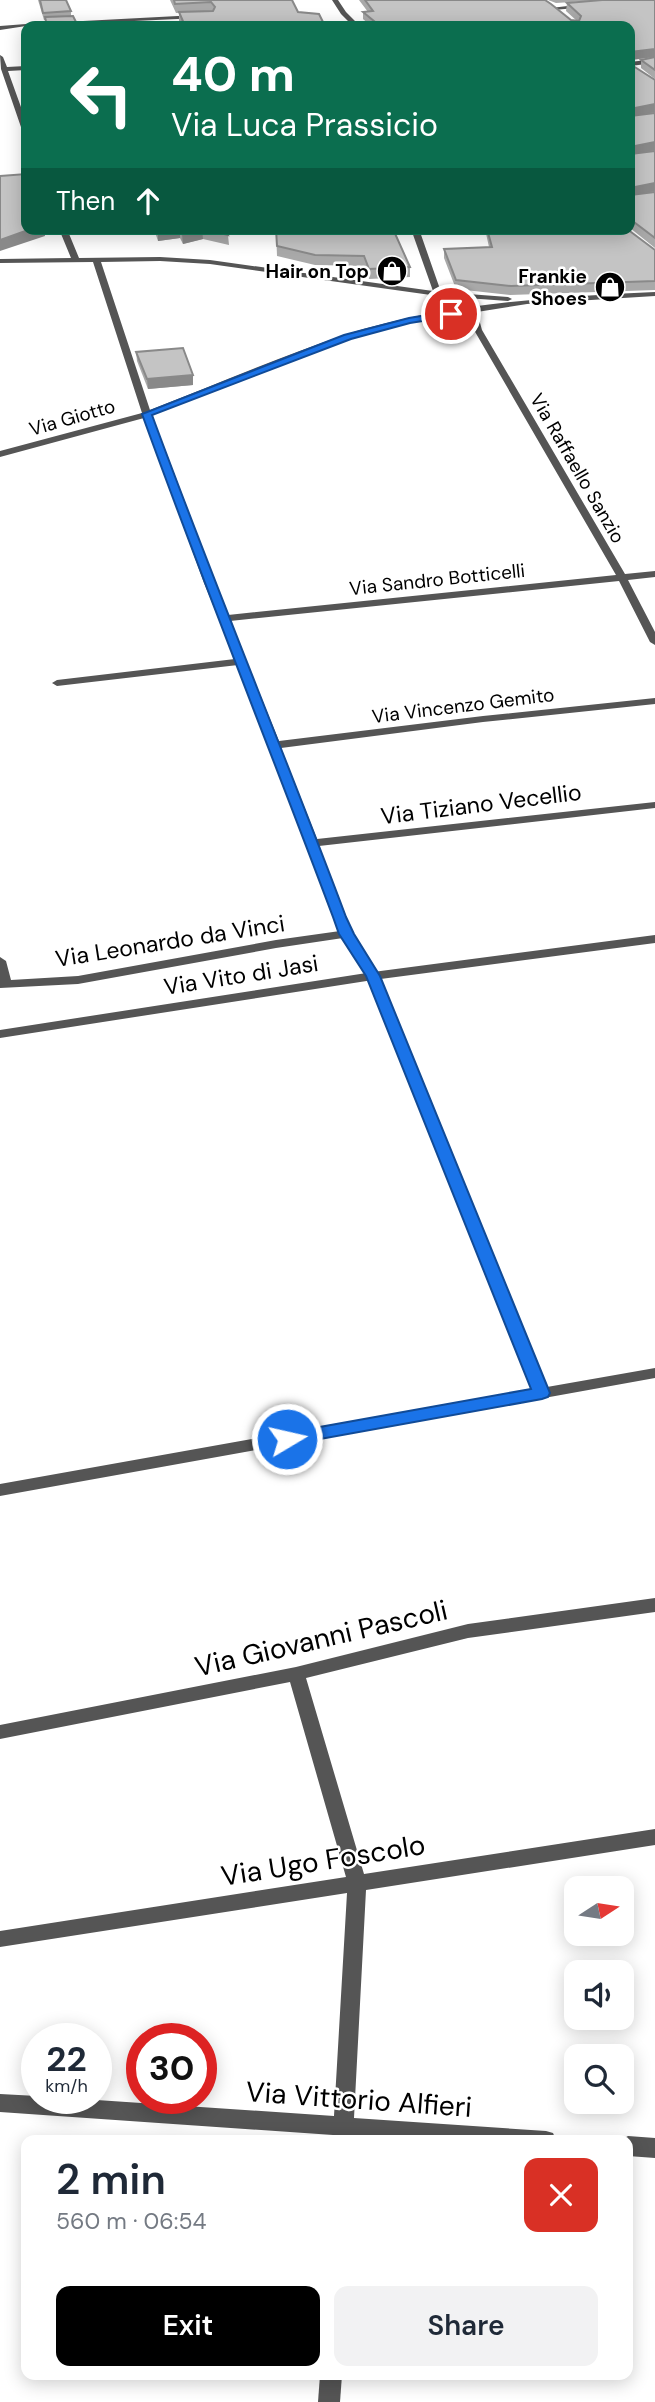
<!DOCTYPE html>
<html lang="en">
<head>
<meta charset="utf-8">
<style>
	:root { --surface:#fff; --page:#f2f2f3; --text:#1f2937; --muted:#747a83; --accent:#000 }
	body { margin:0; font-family:"DM Sans",sans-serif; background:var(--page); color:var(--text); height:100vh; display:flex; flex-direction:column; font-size:26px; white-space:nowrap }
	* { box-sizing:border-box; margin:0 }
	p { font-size:23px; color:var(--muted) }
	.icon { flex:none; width:38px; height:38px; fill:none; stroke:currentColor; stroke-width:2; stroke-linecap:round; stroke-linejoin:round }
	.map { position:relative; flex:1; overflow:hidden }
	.sheet { position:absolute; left:21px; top:2135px; width:612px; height:245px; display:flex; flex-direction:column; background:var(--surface); border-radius:14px; box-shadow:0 4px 18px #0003 }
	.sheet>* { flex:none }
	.top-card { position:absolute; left:21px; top:21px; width:614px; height:214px; border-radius:14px; box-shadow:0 4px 18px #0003; background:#0b6e4f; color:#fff; overflow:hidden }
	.needle { width:46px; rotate:78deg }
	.tools { position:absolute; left:564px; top:1876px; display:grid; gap:14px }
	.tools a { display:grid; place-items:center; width:70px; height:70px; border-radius:14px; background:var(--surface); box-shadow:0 4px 18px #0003; font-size:35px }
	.speed { position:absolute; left:21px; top:2023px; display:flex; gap:14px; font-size:35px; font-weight:700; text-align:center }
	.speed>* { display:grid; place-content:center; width:91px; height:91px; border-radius:50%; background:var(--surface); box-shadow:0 4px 18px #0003; line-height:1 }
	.speed small { font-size:18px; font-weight:400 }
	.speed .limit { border:10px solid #d22; background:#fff; color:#111 }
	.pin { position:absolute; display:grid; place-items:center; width:60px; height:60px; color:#fff; margin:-30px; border:4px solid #fff; border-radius:50%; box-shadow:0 2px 7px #0007 }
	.me { position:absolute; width:77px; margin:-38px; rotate:81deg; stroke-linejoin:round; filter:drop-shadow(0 0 5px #0008) }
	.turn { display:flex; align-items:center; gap:24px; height:147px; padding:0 35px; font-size:32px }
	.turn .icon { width:91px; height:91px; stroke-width:2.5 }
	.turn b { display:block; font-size:49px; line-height:60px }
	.then { display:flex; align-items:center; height:66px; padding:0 35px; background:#0003; gap:14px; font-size:26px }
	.round { display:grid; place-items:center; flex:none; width:74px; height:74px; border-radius:14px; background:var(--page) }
	.summary { display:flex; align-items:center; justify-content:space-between; height:119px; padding:0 35px }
	h1 { font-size:42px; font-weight:600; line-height:52px }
	.cta { display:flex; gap:14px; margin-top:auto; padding:14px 35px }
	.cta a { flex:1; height:80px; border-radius:14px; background:var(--accent); color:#fff; font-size:28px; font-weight:600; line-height:80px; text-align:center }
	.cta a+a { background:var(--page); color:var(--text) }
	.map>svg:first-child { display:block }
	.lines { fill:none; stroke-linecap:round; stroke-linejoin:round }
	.service { fill:#555; fill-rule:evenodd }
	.minor { fill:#555; fill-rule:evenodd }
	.tertiary { fill:#555; fill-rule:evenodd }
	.wall { fill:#a9a9a9 }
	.shaded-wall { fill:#898989 }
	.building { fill:#c4c4c4; stroke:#898989; stroke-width:2 }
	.route { fill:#1a73e8; stroke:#114b97; stroke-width:2 }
	.labels { text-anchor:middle; stroke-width:5; stroke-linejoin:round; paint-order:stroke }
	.far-poi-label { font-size:19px; font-weight:bold; fill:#000; stroke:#fff; text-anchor:end }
	.far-street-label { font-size:19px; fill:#000; stroke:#fff }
	.street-label { font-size:23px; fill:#000; stroke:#fff }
	.near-street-label { font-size:28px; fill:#000; stroke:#fff }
</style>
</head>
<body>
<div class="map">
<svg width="655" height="2402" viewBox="0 0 655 2402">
	<rect width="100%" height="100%" fill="#fff"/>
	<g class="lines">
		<path class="service" d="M197,15l2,3 -173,8 -26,4v-4l26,-2z"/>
		<g class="minor">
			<path d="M332,0h6l8,12 14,14h-7l-12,-12z"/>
			<path d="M584,4l2,3 -32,3 -3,-2z"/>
			<path d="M0,55l3,2 4,10 19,-1v4l-18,1 18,50v11l-4,-2 -21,-61z"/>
			<path d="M655,59v4l-25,3v-4z"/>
			<path d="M59,229h8l12,29 81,-1 50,3 223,31 -22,-62h8l22,63 67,5 4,2 -4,2 -70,-5 -228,-32 -50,-3 -59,1 49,148c65,-25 129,-53 194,-75 100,-32 207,-38 311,-43v4l-128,8 -50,8 5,18 143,244 30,-3v6l-27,3 27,52v13l-5,-3 -31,-61 -389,40 49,120 204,-25 172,-18v6l-172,18 -202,26 36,91 338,-37v6l-336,38 34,88 26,42 168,411 108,-19v10l-655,118v-12l533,-95 -166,-413 -24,-38 -67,10 -198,36 -78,4v-31l6,4 5,19 67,-4 198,-36 64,-9 -102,-266 -181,21 -5,-3 5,-3 178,-21 -31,-76 -60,-165 -144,39v-6l142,-38 -49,-151 -93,1v-4l71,-1zM469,313l5,17 142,245 -388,40 -76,-200 199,-76 58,-16z"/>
			<path d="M655,1598v14l-187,26 -162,40 58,196 291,-45v16l-289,45 -12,228 192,13 7,2 3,7h-145l-58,-4v4h-20v-5l-333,-23v-18l37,2v2h30l267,18 13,-223 -347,54v-16l346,-54 -56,-195 -290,57v-14l296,-58 172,-43z"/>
			<path d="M628,2136l27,2v20l-27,-2v-16h-7z"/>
			<path d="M320,2375h22l-2,27h-22z"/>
		</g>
		<path class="tertiary" d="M655,935v8l-282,37 -373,58v-8l373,-58z"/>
	</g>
	<g class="wall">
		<path d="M38,0h28l5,11v5l7,10h-32l-1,-6h-1z"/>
		<path d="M170,0h122l6,12 27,14h-144l-2,-5v-8h-3z"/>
		<path d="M359,0h186l26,20 6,1 -11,-10 1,-8 21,-2 -32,2 -8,-3h107v57l-25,3v-34h-259l-8,-7v-7h5z"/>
		<path d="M655,57v22l-14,-11v-8z"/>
		<path d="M630,64l25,16v168l-25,-20z"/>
		<path d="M145,229h81l2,6 1,10 -26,-6 -20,5 -3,-6 -22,3 -2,-6 -9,-1z"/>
		<path d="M276,229l134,38v10l-41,2 -5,-13 -49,-1 -38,-9z"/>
		<path d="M485,229h142l28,21v40l-145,5 -54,-6 -12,-31v-9l45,-2z"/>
		<path d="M136,352l57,33 -45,4 -11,-28z"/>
	</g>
	<g class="shaded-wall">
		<path d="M655,49v8l-25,3v-8z"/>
		<path d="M655,104v8l-25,5v-8z"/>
		<path d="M655,142v8l-25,5v-8z"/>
		<path d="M655,183v8l-25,5v-8z"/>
		<path d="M31,229h13l1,7 -45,15v-11z"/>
		<path d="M170,229h10v9l-22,3v-10z"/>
		<path d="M200,229h2l1,10 -20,5 -1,-10z"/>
		<path d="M193,375v10l-45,4 -1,-10z"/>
	</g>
	<g class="building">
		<path d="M40,0h26l5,11 -28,2z"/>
		<path d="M174,0h118l6,12 21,2 6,12h-140l-6,-14 34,-1 2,-4 -4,-5 -36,2z"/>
		<path d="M365,0h180l6,4 20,16 8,1 2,-5 -14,-13 35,-3h53v49l-25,3v-26h-250l-17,-14 10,-1z"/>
		<path d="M73,16l5,10h-31l-2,-9z"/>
		<path d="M655,57v13l-14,-10z"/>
		<path d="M630,64l25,16v24l-25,5z"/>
		<path d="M655,113v29l-25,5v-33l1,2z"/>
		<path d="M655,151v32l-25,5v-36l1,2z"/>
		<path d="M26,174v55h5l-31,11v-64z"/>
		<path d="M655,192v46l-25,-19v-26l1,2z"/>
		<path d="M180,229h20l-18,5z"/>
		<path d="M205,229h21l2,6z"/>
		<path d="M276,229h117l17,38 -41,2 -5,-13 -49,-1 -38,-9z"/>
		<path d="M487,229h140l28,21v31l-144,5 -55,-6 -12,-31 48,-2z"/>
		<path d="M183,348l10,27 -46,4 -11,-27z"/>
	</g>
	<path class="route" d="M451,311l4,1v4l-45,7 -59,16 -199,76c62,169 131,334 194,502l8,17 26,42 170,417 -2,4 -6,2 -255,46 -6,-2 -3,-4 3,-5 250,-45 -165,-413 -27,-42 -6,-17c-63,-168 -130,-334 -191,-503l202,-79 65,-17z"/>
	<defs>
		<g id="shop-disc" transform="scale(1.575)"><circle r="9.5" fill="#000" stroke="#fff"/><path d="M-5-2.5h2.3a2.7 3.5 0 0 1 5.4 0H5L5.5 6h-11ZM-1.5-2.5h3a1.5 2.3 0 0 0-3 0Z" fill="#fff"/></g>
	</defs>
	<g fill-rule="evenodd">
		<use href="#shop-disc" x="392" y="271"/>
		<use href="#shop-disc" x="610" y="287"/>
	</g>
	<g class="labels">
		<g class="far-poi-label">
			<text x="369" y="278">Hair on Top</text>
			<text x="587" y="283">Frankie<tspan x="587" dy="22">Shoes</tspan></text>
		</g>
		<g class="far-street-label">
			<text transform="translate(72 417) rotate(-16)" y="7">Via Giotto</text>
			<text transform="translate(578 468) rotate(60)" y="7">Via Raffaello Sanzio</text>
			<text transform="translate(437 579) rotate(-6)" y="7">Via Sandro Botticelli</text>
			<text transform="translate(463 705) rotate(-7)" y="7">Via Vincenzo Gemito</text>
		</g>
		<g class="street-label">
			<text transform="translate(481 804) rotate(-7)" y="8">Via Tiziano Vecellio</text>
			<text transform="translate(170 941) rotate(-9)" y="8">Via Leonardo da Vinci</text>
			<text transform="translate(241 975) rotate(-9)" y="8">Via Vito di Jasi</text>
		</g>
		<g class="near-street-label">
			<text transform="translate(321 1638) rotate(-13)" y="10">Via Giovanni Pascoli</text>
			<text transform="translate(323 1860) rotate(-9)" y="10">Via Ugo Foscolo</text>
			<text transform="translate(359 2099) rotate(4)" y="10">Via Vittorio Alfieri</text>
		</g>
	</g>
</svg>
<div class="tools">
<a><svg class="needle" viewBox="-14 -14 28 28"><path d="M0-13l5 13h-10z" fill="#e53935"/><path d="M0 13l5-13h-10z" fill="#747a83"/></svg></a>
<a><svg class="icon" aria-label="sound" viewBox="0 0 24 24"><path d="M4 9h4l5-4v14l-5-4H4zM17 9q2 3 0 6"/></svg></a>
<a><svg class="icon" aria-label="search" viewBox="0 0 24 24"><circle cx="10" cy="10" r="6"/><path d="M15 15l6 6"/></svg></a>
</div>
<div class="speed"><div>22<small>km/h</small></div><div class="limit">30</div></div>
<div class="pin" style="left:451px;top:314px;background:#d93025"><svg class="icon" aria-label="arrive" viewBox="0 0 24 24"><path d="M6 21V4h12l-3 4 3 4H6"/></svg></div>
<svg class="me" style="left:287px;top:1439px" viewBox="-20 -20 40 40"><circle r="17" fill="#1a73e8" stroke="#fff" stroke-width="3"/><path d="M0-11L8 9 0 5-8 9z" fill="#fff"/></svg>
<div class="top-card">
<div class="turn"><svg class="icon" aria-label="left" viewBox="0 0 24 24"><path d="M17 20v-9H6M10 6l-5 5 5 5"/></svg><div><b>40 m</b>Via Luca Prassicio</div></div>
<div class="then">Then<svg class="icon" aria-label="ahead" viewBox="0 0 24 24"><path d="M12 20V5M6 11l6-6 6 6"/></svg></div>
</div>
<section class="sheet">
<div class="summary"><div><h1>2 min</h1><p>560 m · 06:54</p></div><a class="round" style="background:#d93025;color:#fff"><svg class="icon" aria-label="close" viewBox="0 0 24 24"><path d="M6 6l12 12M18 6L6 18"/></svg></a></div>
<div class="cta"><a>Exit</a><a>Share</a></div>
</section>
</div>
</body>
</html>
